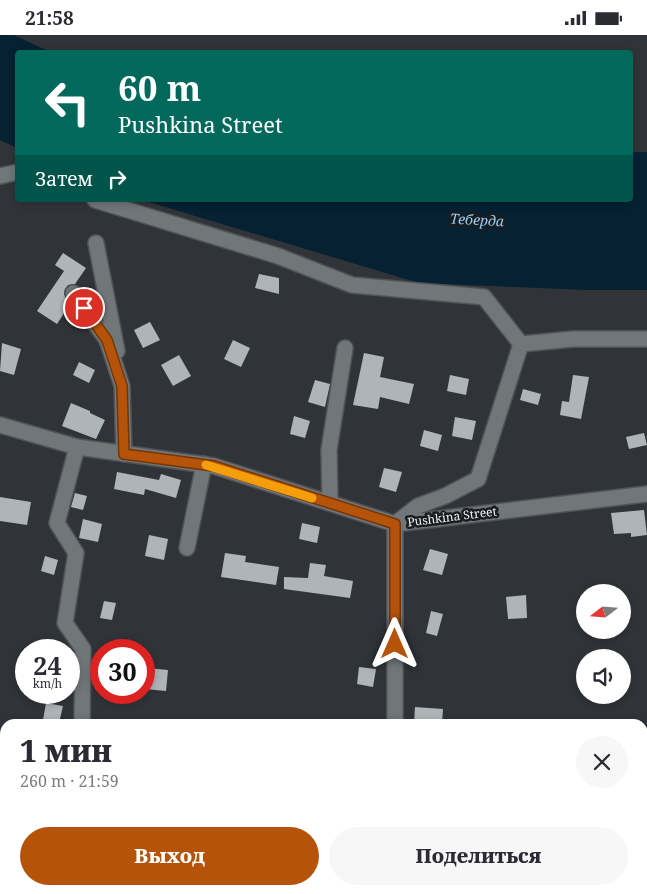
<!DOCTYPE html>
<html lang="ru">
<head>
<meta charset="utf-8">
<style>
	:root { --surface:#fff; --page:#f7f7f7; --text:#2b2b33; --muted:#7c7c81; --accent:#b45309 }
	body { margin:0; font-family:"Noto Serif",serif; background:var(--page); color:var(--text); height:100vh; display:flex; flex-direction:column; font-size:19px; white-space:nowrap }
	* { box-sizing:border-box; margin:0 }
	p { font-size:16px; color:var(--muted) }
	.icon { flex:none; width:28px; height:28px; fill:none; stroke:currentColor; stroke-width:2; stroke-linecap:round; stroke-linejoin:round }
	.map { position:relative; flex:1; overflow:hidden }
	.details { position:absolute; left:0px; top:684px; width:648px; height:176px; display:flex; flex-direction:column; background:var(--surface); border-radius:15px 15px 0 0; box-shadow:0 2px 8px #0003 }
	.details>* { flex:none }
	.top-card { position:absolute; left:15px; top:15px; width:618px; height:152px; border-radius:5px; box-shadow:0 2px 8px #0003; background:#00695c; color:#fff; overflow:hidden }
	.needle { width:32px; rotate:253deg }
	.buttons { position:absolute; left:576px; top:549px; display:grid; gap:10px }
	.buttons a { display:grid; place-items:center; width:55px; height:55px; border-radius:50%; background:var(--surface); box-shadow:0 2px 8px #0003; font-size:25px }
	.speed { position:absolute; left:15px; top:604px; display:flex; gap:10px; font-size:25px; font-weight:700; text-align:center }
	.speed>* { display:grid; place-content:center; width:65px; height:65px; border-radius:50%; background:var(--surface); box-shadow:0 2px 8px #0003; line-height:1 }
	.speed small { font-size:12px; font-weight:400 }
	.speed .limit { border:8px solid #d22; background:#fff; color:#111 }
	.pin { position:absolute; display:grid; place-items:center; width:42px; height:42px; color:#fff; margin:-21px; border:2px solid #fff; border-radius:50%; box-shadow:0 1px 5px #0007 }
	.me { position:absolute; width:55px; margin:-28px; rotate:0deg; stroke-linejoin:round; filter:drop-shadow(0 0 4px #0008) }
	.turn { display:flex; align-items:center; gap:18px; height:105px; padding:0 20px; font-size:22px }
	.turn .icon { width:65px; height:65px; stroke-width:2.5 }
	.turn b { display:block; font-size:35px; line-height:42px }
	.then { display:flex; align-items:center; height:48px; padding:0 20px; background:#0003; gap:10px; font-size:19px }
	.round { display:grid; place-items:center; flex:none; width:52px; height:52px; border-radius:26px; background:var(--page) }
	.head { display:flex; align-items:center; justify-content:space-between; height:85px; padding:0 20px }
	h1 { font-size:30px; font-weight:800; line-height:38px }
	.cta { display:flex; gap:10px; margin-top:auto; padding:10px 20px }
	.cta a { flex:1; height:58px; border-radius:30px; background:var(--accent); color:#fff; font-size:20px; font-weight:800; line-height:58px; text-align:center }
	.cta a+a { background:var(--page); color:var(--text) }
	.status { display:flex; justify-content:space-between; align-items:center; height:35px; padding:0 25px; background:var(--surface); direction:ltr }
	.status svg { height:14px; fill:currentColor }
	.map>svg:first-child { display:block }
	.green { fill:#2a5a79 }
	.water { fill:#052132 }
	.building { fill:#afb4b8 }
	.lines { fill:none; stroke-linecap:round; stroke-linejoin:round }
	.minor-casing { stroke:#505356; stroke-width:18 }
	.minor { stroke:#717679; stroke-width:15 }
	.route-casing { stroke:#753606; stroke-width:12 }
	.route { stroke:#b45309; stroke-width:9 }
	.slow { stroke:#f59e0b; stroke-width:9 }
	.labels { text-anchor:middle; stroke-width:5; stroke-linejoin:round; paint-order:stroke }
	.street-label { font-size:12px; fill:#eef1f3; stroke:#1a1c1d }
	.water-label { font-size:14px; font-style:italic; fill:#8ecdf9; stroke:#1a1c1d }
</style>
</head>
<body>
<div class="status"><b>21:58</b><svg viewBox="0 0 49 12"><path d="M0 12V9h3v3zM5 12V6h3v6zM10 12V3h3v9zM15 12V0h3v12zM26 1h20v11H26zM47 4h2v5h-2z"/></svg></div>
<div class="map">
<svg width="647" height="859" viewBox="0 0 647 859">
	<rect width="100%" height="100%" fill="#303438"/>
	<path class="green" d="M5,782v73h637l1,-7 4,1v10h-647v-74z"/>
	<g class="water">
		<path d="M0,0h14l36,17 -32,1 -1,95 -17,-8z"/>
		<path d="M630,117h17v138h-61l-167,-7 -277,-83h488z"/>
	</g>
	<g class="building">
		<path d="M63,218l23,15 -11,16 -7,1 -3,4 -1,5 6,10 -13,20 -20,-13 27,-40 -9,-6z"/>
		<path d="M259,239l20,4v16l-24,-6z"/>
		<path d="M150,287l10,18 -17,8 -9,-18z"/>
		<path d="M233,305l17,8 -9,19 -17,-8z"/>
		<path d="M2,308l19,6 -7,26 -14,-4z"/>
		<path d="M364,318l20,4 -4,20 34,7 -5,20 -29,-7 -2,12 -25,-4z"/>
		<path d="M179,320l12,21 -18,10 -12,-21z"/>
		<path d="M79,327l16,8 -6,13 -16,-8z"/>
		<path d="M450,340l19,4 -3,16 -19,-4z"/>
		<path d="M573,340l16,2 -8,42 -21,-4 2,-14 7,1z"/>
		<path d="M315,345l15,4 -5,23 -17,-5z"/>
		<path d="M523,354l18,5 -3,11 -18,-5z"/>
		<path d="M71,368l19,8v2l15,7 -9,19 -34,-13z"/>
		<path d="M294,381l16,5 -5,17 -15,-4z"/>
		<path d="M455,382l21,4 -4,19 -20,-4z"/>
		<path d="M424,395l18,5 -4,16 -18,-5z"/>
		<path d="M644,398l3,12 -18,4 -3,-12z"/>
		<path d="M384,433l18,4 -6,20 -17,-5z"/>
		<path d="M117,437l42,8 2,-6 20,6 -5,18 -31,-9 -1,6 -30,-6z"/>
		<path d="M75,458l12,3 -4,14 -12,-3z"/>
		<path d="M0,462l31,5 -4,23 -27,-4z"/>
		<path d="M644,475l3,25 -16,2v-4l-17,1 -3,-21z"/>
		<path d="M83,484l19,5 -4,18 -19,-4z"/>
		<path d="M302,488l18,4 -3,16 -18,-4z"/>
		<path d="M149,500l19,4 -4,21 -19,-4z"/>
		<path d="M430,514l18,5 -6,21 -19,-5z"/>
		<path d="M225,518l21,3 -1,6 34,5 -3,18 -55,-8z"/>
		<path d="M45,521l13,4 -4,15 -13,-4z"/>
		<path d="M310,528l16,2 -2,11 29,5 -3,17 -66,-9v-12l24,1z"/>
		<path d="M526,560l1,23 -19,1 -2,-22z"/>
		<path d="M104,566l12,2 -4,17 -12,-2z"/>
		<path d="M431,576l12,3 -6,22 -11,-3z"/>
		<path d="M359,632l17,2 -3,18 -16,-3z"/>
		<path d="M147,633l21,2 -2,21 -21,-2z"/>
		<path d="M46,668l17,3 -4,17 -16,-3z"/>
		<path d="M415,672l28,2 -1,15h-28z"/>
	</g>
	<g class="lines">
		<g class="minor-casing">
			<g id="minor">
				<path d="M0,141l18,-4"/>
				<path d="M95,165l183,56 74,29 132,12 37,47 52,-5h74"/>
				<path d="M96,208l21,108"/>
				<path d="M73,258l34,47 15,46 2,68"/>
				<path d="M0,390l77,22 137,19 181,58 252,-30"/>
				<path d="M77,412l-20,76 19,30 -11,70 18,26 -1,75"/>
				<path d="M330,468l-1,-53 16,-102"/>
				<path d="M187,513l17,-84"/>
				<path d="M395,689v-200l23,-18 27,-10 33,-17 43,-135"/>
			</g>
		</g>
		<use href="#minor" class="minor"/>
	</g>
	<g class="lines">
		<g class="route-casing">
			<path id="route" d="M84,273l23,32 15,46 2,68 90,12 181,58v120"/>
		</g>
		<use href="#route" class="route"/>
		<path class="slow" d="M206,430l106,33"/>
	</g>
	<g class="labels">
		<g class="street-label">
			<text transform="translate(452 482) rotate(-7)" y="4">Pushkina Street</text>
		</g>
		<g class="water-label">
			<text transform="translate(477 185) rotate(3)" y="5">Теберда</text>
		</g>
	</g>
</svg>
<div class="buttons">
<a><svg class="needle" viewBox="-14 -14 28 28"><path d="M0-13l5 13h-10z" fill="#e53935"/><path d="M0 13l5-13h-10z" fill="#7c7c81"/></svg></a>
<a><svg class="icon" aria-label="sound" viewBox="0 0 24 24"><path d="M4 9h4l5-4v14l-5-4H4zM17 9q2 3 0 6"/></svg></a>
</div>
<div class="speed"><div>24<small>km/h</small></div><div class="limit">30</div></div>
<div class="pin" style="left:84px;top:273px;background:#d93025"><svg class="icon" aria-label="arrive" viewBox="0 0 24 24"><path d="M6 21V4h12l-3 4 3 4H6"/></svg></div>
<svg class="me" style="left:395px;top:609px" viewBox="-20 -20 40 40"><path d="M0-17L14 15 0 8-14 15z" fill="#b45309" stroke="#fff" stroke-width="4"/></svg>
<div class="top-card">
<div class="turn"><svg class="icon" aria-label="left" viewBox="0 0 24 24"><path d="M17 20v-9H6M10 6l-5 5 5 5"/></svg><div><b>60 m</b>Pushkina Street</div></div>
<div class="then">Затем<svg class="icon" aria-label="right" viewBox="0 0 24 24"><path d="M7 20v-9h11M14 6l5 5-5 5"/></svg></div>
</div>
<section class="details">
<div class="head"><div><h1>1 мин</h1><p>260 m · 21:59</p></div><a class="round"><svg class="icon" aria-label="close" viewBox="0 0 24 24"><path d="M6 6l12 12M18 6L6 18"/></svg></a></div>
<div class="cta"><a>Выход</a><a>Поделиться</a></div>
</section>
</div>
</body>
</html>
